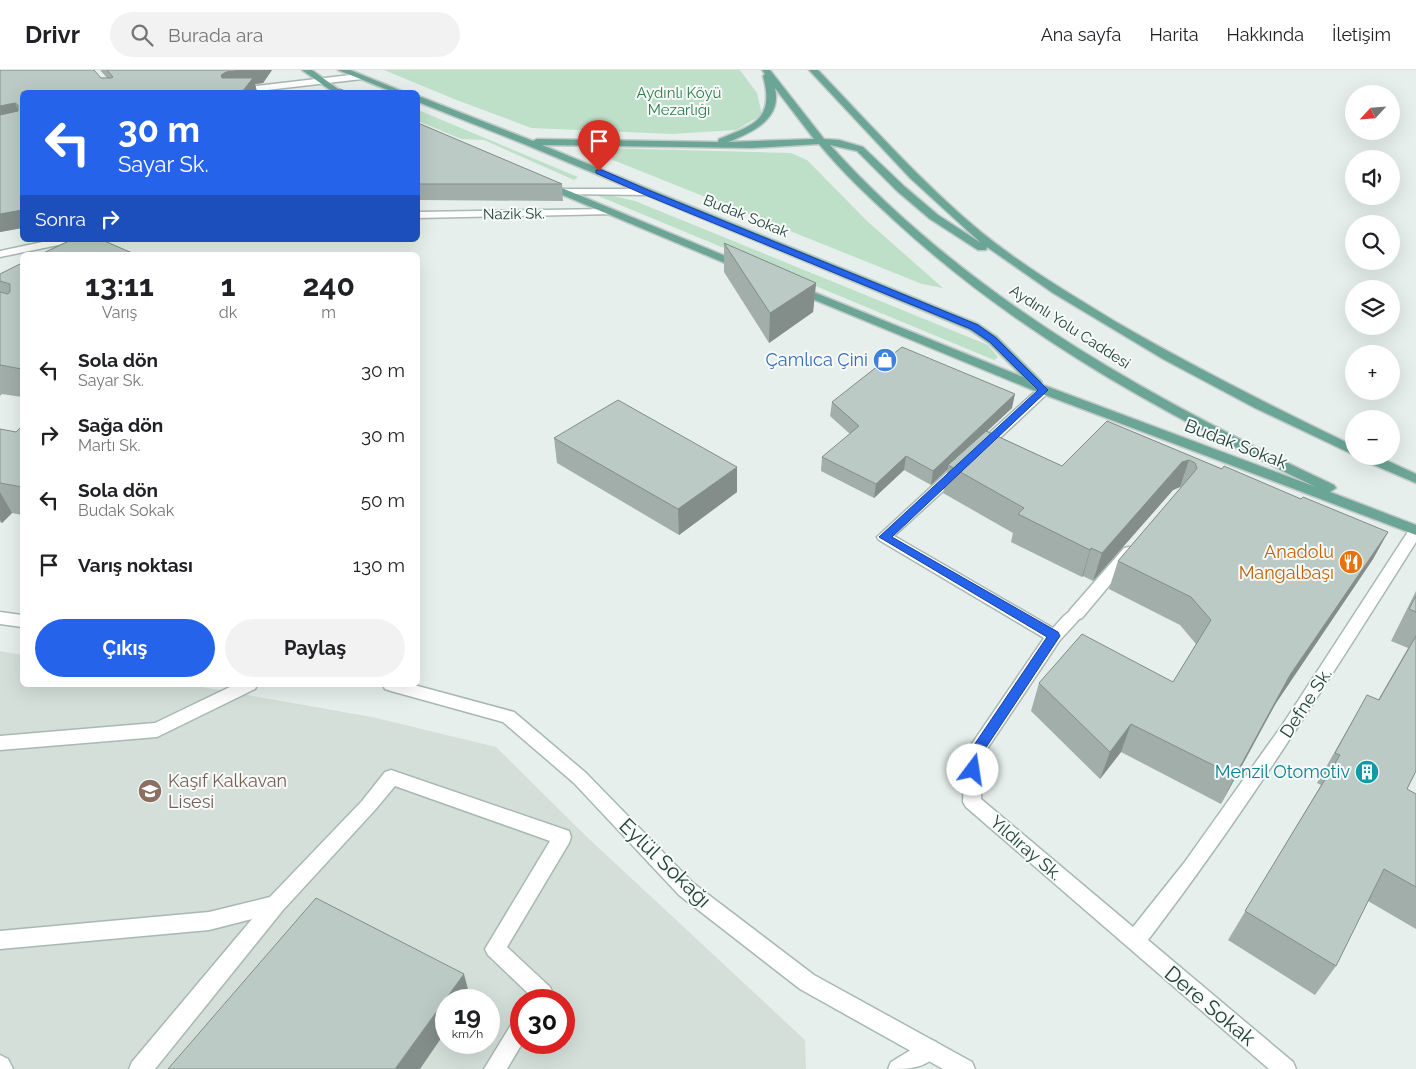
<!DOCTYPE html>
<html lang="tr">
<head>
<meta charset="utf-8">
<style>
	:root { --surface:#fff; --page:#f2f2f2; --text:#202124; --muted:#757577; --line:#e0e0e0; --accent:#2563eb }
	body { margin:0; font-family:Raleway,sans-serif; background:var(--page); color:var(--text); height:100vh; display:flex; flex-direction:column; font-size:19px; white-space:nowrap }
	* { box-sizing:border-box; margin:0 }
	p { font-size:16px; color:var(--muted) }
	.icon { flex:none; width:28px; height:28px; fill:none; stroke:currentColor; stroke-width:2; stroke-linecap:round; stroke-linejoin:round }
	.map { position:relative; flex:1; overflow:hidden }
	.panel { position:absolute; left:20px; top:182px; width:400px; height:435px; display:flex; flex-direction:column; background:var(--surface); border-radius:8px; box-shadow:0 5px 20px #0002 }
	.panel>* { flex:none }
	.top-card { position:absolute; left:20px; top:20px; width:400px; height:152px; border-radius:8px; box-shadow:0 5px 20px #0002; background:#2563eb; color:#fff; overflow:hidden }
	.needle { width:32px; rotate:244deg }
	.fabs { position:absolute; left:1345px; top:15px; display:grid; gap:10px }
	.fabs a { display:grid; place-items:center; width:55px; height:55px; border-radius:50%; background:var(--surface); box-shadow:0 5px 20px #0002; font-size:25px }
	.speed { position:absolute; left:435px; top:919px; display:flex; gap:10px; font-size:25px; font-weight:700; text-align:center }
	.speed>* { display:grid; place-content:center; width:65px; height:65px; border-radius:50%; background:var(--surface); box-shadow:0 5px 20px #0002; line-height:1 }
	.speed small { font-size:12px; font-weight:400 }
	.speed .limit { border:8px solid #d22; background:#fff; color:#111 }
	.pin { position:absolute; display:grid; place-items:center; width:42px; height:42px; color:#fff; margin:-51px -21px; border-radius:50% 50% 50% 0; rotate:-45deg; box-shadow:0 0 5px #0007 }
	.pin .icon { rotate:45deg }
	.me { position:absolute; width:55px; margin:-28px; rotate:14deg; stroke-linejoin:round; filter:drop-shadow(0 0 4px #0008) }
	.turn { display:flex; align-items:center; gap:18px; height:105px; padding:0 15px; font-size:22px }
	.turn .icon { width:65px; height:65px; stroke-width:2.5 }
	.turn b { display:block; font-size:35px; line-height:42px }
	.then { display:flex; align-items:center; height:48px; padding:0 15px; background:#0003; gap:10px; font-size:19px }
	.eta { display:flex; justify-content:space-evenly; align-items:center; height:85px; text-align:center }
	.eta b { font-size:30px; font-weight:700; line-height:35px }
	.cta { display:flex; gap:10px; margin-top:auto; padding:10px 15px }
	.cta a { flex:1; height:58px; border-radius:30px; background:var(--accent); color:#fff; font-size:20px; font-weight:700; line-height:58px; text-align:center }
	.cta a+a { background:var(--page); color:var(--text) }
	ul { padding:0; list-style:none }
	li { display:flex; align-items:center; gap:15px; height:65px; padding:0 15px }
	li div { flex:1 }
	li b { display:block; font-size:19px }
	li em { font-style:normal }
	header { display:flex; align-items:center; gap:30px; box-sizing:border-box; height:70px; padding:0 25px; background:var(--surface); border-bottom:1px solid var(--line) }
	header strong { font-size:24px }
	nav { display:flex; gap:28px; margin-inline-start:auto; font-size:18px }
	.search { width:350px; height:45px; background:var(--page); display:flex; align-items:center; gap:12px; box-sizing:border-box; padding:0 18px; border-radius:28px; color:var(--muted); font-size:19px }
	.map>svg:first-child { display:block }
	.built { fill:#d4dfda; fill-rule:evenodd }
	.green { fill:#bfe0c8 }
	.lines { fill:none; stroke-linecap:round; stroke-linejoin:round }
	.service-casing { stroke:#a8b8b2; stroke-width:3 }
	.minor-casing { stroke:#a8b8b2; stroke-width:3 }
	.tertiary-casing { stroke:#a8b8b2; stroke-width:3 }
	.primary-casing { stroke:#c2cac8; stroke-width:3 }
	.service { fill:#fff; fill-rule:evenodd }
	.minor { fill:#fff; fill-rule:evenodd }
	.tertiary { fill:#fff; fill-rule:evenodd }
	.primary { fill:#6aa596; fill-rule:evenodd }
	.wall { fill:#a1aea9 }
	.shaded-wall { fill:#838d89 }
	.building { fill:#bbcac4; stroke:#838d89 }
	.route { fill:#2563eb; stroke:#184099 }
	.labels { text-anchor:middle; stroke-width:4; stroke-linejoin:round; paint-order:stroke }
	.far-park-label { font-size:15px; fill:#2d7a4b; stroke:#f7fbf9 }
	.far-street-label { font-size:15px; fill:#24423a; stroke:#f7fbf9 }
	.shop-label { font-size:18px; fill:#366cbe; stroke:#f7fbf9; text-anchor:end }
	.street-label { font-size:18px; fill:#24423a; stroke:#f7fbf9 }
	.food-label { font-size:18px; fill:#c56008; stroke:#f7fbf9; text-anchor:end }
	.culture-label { font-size:18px; fill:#0d838f; stroke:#f7fbf9; text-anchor:end }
	.education-label { font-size:18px; fill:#785e54; stroke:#f7fbf9; text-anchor:start }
	.near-street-label { font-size:21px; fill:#24423a; stroke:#f7fbf9 }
</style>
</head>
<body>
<header>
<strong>Drivr</strong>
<div class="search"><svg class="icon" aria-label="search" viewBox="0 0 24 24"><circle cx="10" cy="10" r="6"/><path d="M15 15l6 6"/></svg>Burada ara</div>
<nav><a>Ana sayfa</a><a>Harita</a><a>Hakkında</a><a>İletişim</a></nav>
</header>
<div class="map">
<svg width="1416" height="999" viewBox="0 0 1416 999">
	<rect width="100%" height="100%" fill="#e6efeb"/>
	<path class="built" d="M0,581l22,4v30h169l181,32 124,30 92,91 217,202 1,29h-806zM446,930h43v42h-43zM521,930h43v42h-43z"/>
	<g class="green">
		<path d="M384,0h356l17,23 5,22 -26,15 -64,4 -141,-6 -77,-29z"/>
		<path d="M418,40l160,67 -4,3 -90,-40 -23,-1 -43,-18z"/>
		<path d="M603,78l188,5 16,7 60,61 76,67 -21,-4 -329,-132z"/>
		<path d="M600,123l35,8 353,144 10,12 -4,3 -398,-165z"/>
	</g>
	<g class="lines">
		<g class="service-casing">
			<g id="service">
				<path d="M1129,477l5,1 2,4 -2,4 -52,62 -6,2 -6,-2 -2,-4 2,-4 54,-62z"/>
				<path d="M234,615h23l-2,4 -98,48 -157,13v-14l155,-13z"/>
				<path d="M391,700l178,61 2,6 -2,6 -62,104 43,40 3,7 -2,6h-22l2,-4 -43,-41 -3,-6 65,-108 -155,-55 -21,25 -91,99 -128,159h-26l3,-7 120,-143 -43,11 -209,19v-18l209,-19 61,-15 92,-96 23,-29z"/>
				<path d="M521,947v25h2l-16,27h-23l30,-49z"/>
				<path d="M929,969l7,3 4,7c-10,20 -32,20 -52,20l3,-7z"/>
				<path d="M0,985l8,4 5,10h-13z"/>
			</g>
		</g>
		<g class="minor-casing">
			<g id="minor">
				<path d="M564,119h81l5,3 -5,3 -85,-1v-4z"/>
				<path d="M610,139l4,1 1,2 -1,2 -196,4v-6z"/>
				<path d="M52,170h21l-5,3 -68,14v-6z"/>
				<path d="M1044,316l6,4 -2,3 -63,59h-10l-2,-3 2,-3 65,-59z"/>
				<path d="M960,394l5,1 2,3 -2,3 -71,65 159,92c8,-8 16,-22 29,-18l2,4 -24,26 -77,115 -2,44 152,128 51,-64 99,-139 128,-197 5,-2v17c-86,136 -170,270 -268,398l145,122 3,7h-27l-303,-262 -3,-5 2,-48 79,-116 -165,-98 -2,-3 78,-72z"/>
				<path d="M0,542l22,3v12l-22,-3z"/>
				<path d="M383,615h31l100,27 72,61 107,110 121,92 158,87 3,7h-32l-143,-80 -121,-94 -105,-112 -71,-61 -112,-31 -6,-2z"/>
			</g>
		</g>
		<g class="tertiary-casing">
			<path id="tertiary" d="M359,4l4,3 -1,2 -113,13h-23l4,-3z"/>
		</g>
		<g class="primary-casing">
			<g id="primary">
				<path d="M302,0h10l30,22h-9z"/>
				<path d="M338,0h12l54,22h-11z"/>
				<path d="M762,0h8l54,69 15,1 24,7 42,40 33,28 43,28 -71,-65 -101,-108h9c53,55 104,113 163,162 42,34 89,62 135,90 78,45 157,85 238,124v9l-99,-47 -92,-49 -110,-66 -66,-46 -1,3h-8l-48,-31 -33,-28 -40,-40 -27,-6c138,153 319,253 504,340l2,3 -6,4 86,33v10l-376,-142 -247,-102 -2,-2 2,-2h8l222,90 -34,-34 -19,-13 -446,-186 -106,-42v-6l3,1 112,44 4,-2 181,3 1,-3c35,-14 56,-20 44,-63l2,-2zM775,18l39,51 -86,3c25,-10 54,-23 47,-54zM819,74c23,28 50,53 77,78 123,113 269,193 420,265l-273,-102 -2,-4 -44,-44 -19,-13 -436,-179 210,3z"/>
				<path d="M545,111l202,84 2,2 -6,3 -4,-1 -198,-83v-4z"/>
				<path d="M1358,386h19l39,18v9l-56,-24z"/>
			</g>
		</g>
		<use href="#service" class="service"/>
		<use href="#minor" class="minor"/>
		<use href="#tertiary" class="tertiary"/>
		<use href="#primary" class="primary"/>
	</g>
	<g class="wall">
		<path d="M0,0l107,8 -7,-8h172l-9,13 -8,1 2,8h-235v136l-22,4z"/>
		<path d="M418,53l144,61 1,17 -145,-1z"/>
		<path d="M724,173l92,40 -3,29 -44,31 -45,-71z"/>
		<path d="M22,193v134l-20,-3 -2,2v-122z"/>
		<path d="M832,332l180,6 -25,23 75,35 45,-45 115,48 166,63 -15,27 -97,144 -55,101 -100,-52 -21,27 -69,-68 8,-28 134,-1 23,-38 -16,-19 -71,-36 9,-28 63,-73 -1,-1 -7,3 -80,91 -10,-5 -1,1 -71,-35 2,-9 -70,-40 5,-24 -17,16 -27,-15 -30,28 -53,-27 1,-14 28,-23 -20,-18z"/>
		<path d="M22,356v89l-10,-2 -10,10 -2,-1v-93l16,3z"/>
		<path d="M554,368l183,54 -58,43 -122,-72z"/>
		<path d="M1416,521v180l-9,18 9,5v135l-48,-28 -32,65 -21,29 -87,-55 93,-155 -4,-2 50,-88 11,5 30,-52 -17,-7z"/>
	</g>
	<g class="shaded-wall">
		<path d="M242,0h30l-9,13 -8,1 2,8h-15l-17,-2 -4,-15 5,-3z"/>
		<path d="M15,33l7,16 -22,4v-17z"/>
		<path d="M22,140v18l-22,4v-18z"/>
		<path d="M816,213l-3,29 -44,31 1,-30z"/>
		<path d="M1015,324l-3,14 -62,58 -2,-1v4l-17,16 2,-14z"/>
		<path d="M906,386l-2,14 -30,28 2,-14z"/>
		<path d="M1189,390l-9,27 -7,3 -80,91 9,-28 80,-91z"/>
		<path d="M737,397v25l-58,43 -1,-26z"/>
		<path d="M0,422l12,21 -10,10 -2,-4z"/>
		<path d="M1388,462l-15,27 -97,144 -55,101 14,-28 55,-101z"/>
		<path d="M1091,478l-8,28 -1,1 8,-27z"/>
		<path d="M1131,654l-10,28 -21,27 10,-27z"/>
		<path d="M464,904l6,23 -2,3h-22v31l-26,38h-25z"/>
	</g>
	<g class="building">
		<path d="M0,0h94l7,8h10l2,-1 -6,-7h135l-16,2 -5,3 1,3h31l-11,14h-220v118l-22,4v-99l18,-4v-6l-3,-2 -15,3z"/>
		<path d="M340,19l8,3h-19z"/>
		<path d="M418,53l144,61h-144z"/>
		<path d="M71,170h31l35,15h-98z"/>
		<path d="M724,173l92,40 -46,30z"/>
		<path d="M22,193v106l-22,-4v-73l8,2 2,-2v-8l-10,-3v-7z"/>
		<path d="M902,277l113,47 -82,77 -27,-15 -30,28 -54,-27 37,-31 -27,-24z"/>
		<path d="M618,330l119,67 -59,42 -124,-71z"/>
		<path d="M1107,351l115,48 2,-3 77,33 2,-2 85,35 -98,143 -55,101 -104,-52 -21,28 -71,-69 43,-49 91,48 38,-62 -20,-23 -73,-36 77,-90 2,-3 -2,-5 -6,-3 -7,2 -80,91 -11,-5 -1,2 -72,-36 6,-6 -76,-43 38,-34 76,35z"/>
		<path d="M22,356v61l-22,-4v-54l16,3z"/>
		<path d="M1416,526v16l-7,-3z"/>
		<path d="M1416,566v135l-9,18 9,5v93l-32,-18 -48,97 -91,-55 95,-156 -5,-2 32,-58 12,5z"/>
		<path d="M316,828l148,76 -69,95h-227z"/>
	</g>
	<path class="route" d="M596,100h6l46,20 330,135 18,13 52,52 -156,147 166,95 2,4 -79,119 -3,19 -5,1 -4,-1 -2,-4 1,-16 79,-117 -168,-100 159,-147 -48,-48 -19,-13 -328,-135 -47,-21z"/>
	<defs>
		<g id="shop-disc" transform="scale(1.25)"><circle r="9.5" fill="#3f7fe0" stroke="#f7fbf9"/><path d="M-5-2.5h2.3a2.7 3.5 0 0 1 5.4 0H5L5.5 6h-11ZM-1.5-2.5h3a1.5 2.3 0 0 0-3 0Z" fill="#fff"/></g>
		<g id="restaurant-disc" transform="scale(1.25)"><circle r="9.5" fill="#e8710a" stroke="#f7fbf9"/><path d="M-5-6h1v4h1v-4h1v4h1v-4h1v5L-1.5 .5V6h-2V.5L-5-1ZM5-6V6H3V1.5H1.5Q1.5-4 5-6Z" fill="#fff"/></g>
		<g id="building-disc" transform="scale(1.25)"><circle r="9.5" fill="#0f9aa8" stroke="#f7fbf9"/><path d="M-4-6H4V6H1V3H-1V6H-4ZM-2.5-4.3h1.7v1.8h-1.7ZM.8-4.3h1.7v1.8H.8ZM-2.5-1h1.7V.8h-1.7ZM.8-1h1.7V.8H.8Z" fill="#fff"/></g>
		<g id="school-disc" transform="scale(1.25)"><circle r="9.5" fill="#8d6e63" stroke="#f7fbf9"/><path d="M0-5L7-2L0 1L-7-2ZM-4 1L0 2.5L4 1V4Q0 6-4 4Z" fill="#fff"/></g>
	</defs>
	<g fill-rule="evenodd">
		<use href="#shop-disc" x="885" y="290"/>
		<use href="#restaurant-disc" x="1351" y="492"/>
		<use href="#building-disc" x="1367" y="702"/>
		<use href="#school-disc" x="150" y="721"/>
	</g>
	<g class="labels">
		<g class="far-park-label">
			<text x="679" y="28">Aydınlı Köyü<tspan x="679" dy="17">Mezarlığı</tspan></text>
		</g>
		<g class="far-street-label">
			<text transform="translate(514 144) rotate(-1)" y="5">Nazik Sk.</text>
			<text transform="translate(746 146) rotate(22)" y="5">Budak Sokak</text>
			<text transform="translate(1070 257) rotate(33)" y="5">Aydınlı Yolu Caddesi</text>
		</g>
		<g class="shop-label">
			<text x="868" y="296">Çamlıca Çini</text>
		</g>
		<g class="street-label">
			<text transform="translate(1236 374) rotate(21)" y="6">Budak Sokak</text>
			<text transform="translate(1306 633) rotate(-57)" y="6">Defne Sk.</text>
			<text transform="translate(1026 778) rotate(41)" y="6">Yıldıray Sk.</text>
		</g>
		<g class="food-label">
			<text x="1334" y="488">Anadolu<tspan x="1334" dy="21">Mangalbaşı</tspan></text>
		</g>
		<g class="culture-label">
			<text x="1350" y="708">Menzil Otomotiv</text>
		</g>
		<g class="education-label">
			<text x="168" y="717">Kaşıf Kalkavan<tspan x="168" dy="21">Lisesi</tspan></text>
		</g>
		<g class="near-street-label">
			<text transform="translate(665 793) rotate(44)" y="7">Eylül Sokağı</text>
			<text transform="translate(1210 936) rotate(40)" y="7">Dere Sokak</text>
		</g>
	</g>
</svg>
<div class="fabs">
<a><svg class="needle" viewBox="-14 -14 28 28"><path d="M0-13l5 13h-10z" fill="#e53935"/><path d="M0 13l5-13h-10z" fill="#757577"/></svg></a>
<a><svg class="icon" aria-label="sound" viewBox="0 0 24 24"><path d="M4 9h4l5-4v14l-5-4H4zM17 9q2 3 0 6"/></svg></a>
<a><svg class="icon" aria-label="search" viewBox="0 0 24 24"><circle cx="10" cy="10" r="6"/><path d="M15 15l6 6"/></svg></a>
<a><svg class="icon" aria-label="layers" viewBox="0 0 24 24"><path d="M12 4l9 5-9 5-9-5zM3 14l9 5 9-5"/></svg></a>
<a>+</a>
<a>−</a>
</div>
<div class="speed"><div>19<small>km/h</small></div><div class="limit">30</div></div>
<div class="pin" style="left:599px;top:101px;background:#d93025"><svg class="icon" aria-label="arrive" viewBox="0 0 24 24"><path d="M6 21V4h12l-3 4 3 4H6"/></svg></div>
<svg class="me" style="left:973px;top:700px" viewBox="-20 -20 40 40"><circle r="19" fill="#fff"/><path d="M0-13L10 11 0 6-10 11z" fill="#2563eb"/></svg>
<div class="top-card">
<div class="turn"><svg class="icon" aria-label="left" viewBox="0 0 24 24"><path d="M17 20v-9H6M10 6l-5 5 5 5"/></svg><div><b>30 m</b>Sayar Sk.</div></div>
<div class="then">Sonra<svg class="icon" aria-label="right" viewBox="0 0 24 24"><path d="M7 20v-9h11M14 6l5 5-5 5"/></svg></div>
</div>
<section class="panel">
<div class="eta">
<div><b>13:11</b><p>Varış</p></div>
<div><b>1</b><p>dk</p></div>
<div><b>240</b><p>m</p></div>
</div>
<ul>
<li><svg class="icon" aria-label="left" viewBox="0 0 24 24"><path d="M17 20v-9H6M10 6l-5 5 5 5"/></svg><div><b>Sola dön</b><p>Sayar Sk.</p></div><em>30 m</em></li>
<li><svg class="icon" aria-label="right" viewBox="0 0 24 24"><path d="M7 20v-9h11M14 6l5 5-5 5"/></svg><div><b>Sağa dön</b><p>Martı Sk.</p></div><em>30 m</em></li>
<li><svg class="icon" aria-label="left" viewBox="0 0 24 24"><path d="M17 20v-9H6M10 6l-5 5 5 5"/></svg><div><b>Sola dön</b><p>Budak Sokak</p></div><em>50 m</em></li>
<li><svg class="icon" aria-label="arrive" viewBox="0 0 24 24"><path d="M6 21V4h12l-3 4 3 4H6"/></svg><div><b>Varış noktası</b></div><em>130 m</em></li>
</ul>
<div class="cta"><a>Çıkış</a><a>Paylaş</a></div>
</section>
</div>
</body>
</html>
